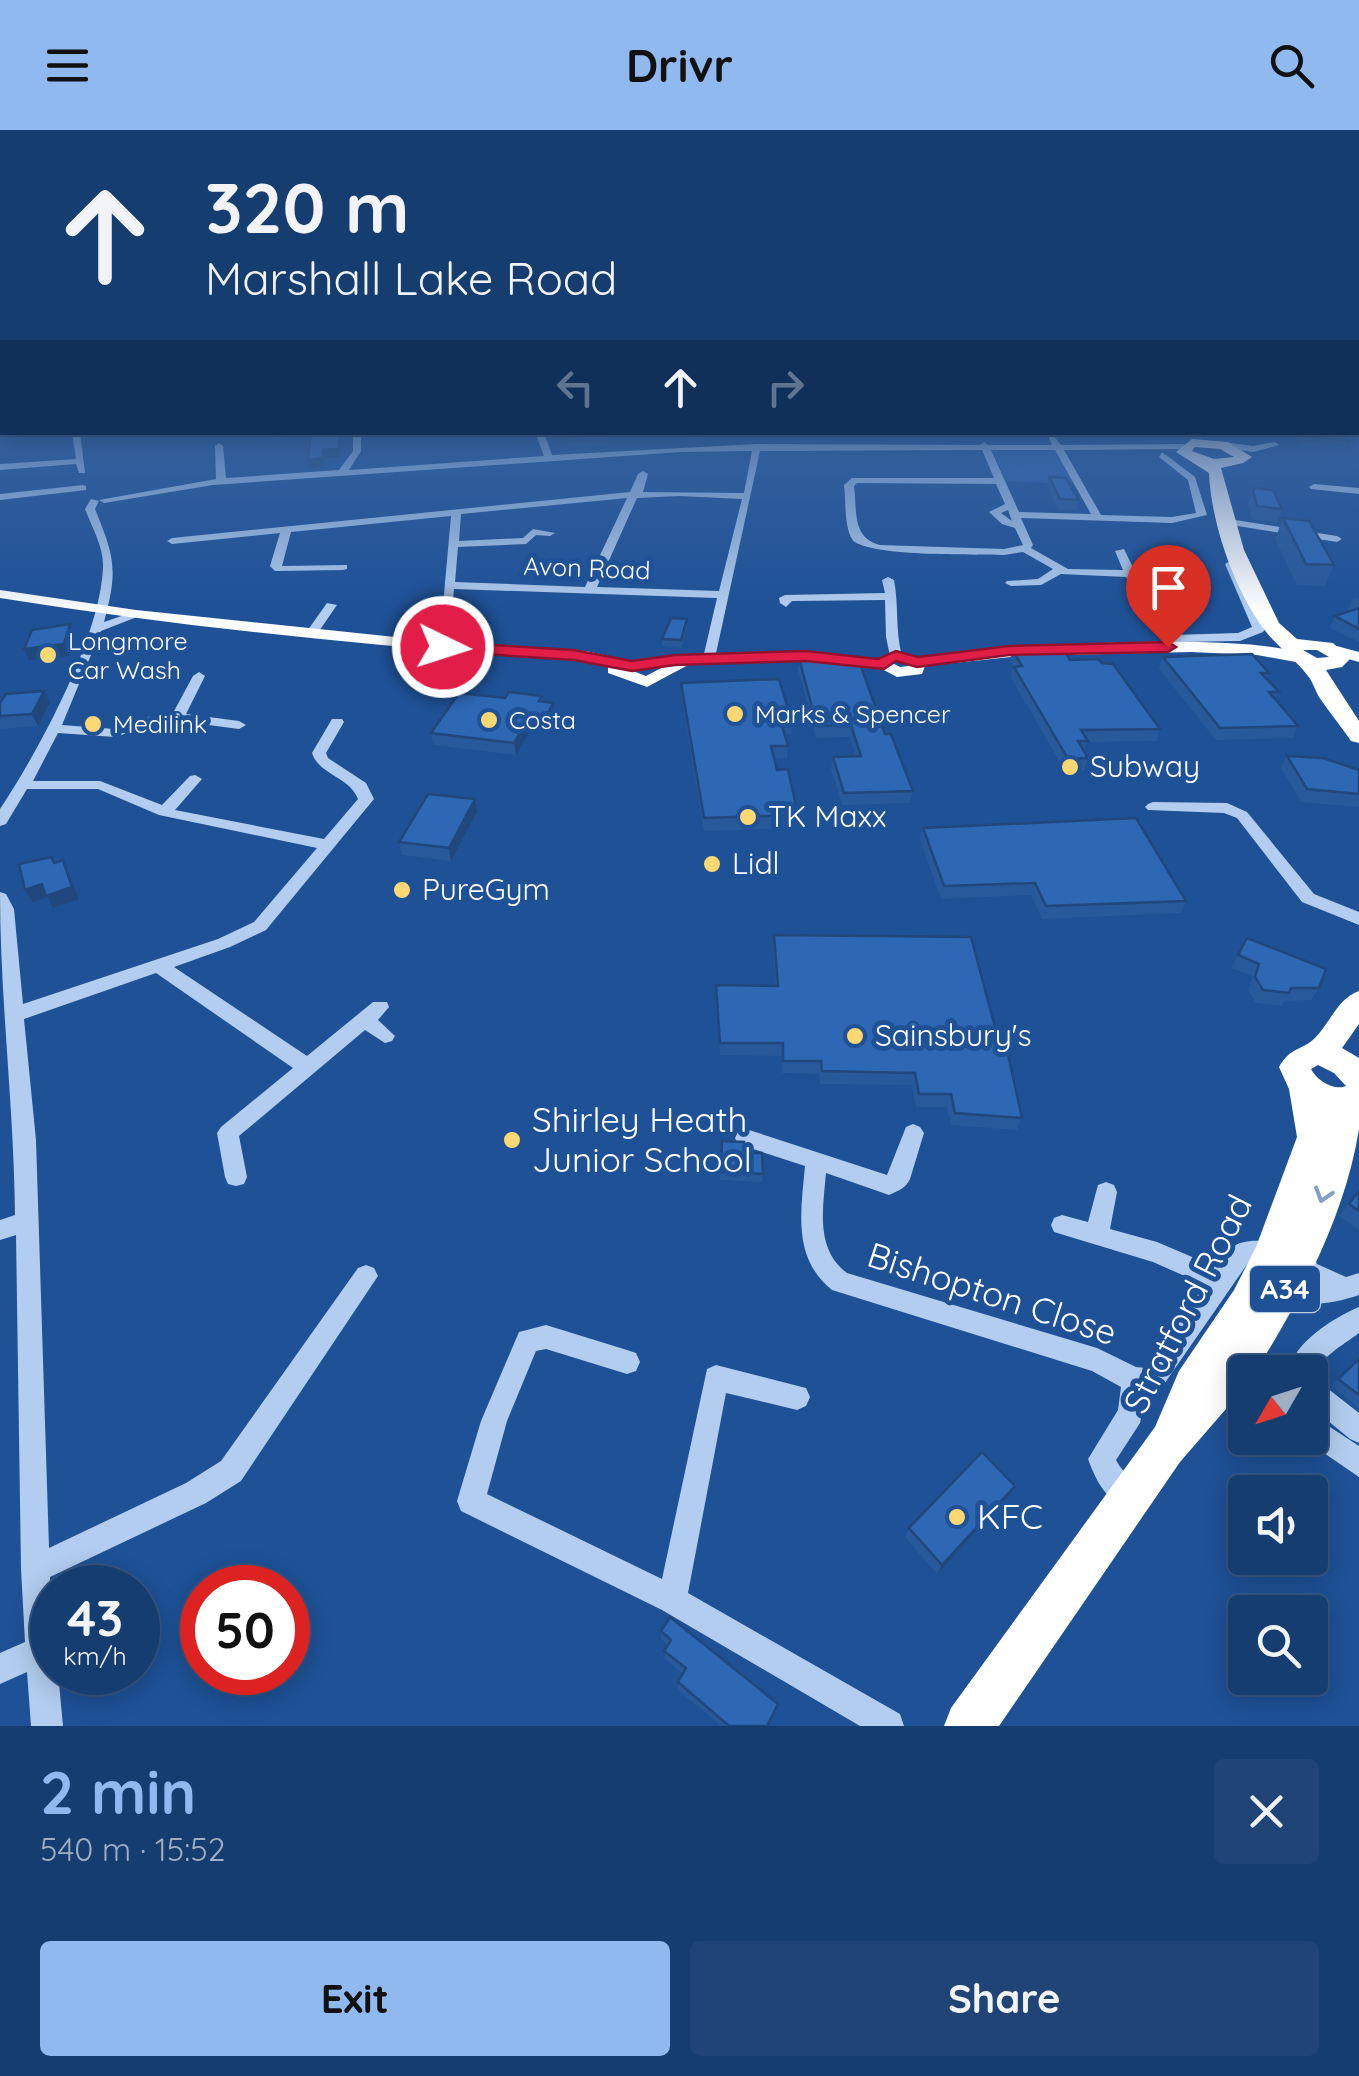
<!DOCTYPE html>
<html lang="en">
<head>
<meta charset="utf-8">
<style>
	:root { --surface:#163d70; --page:#1f4475; --text:#f1f3f6; --muted:#9eaec3; --line:#355683; --accent:#90b9f0 }
	body { margin:0; font-family:Quicksand,sans-serif; background:var(--page); color:var(--text); height:100vh; display:flex; flex-direction:column; font-size:38px; white-space:nowrap }
	* { box-sizing:border-box; margin:0 }
	p { font-size:32px; color:var(--muted) }
	.icon { flex:none; width:55px; height:55px; fill:none; stroke:currentColor; stroke-width:2; stroke-linecap:round; stroke-linejoin:round }
	.map { position:relative; height:1596px; overflow:hidden }
	.sheet { display:flex; flex-direction:column; background:var(--surface); flex:1 }
	.sheet>* { flex:none }
	.banner { position:absolute; left:0px; top:0px; width:1360px; height:305px; box-shadow:0 5px 25px #0003,0 0 0 2px var(--line); background:#163d70; color:var(--text); overflow:hidden }
	.needle { width:65px; rotate:231deg }
	.buttons { position:absolute; left:1228px; top:1225px; display:grid; gap:20px }
	.buttons a { display:grid; place-items:center; width:100px; height:100px; border-radius:10px; background:var(--surface); box-shadow:0 5px 25px #0003,0 0 0 2px var(--line); font-size:50px }
	.speed { position:absolute; left:30px; top:1435px; display:flex; gap:20px; font-size:50px; font-weight:700; text-align:center }
	.speed>* { display:grid; place-content:center; width:130px; height:130px; border-radius:50%; background:var(--surface); box-shadow:0 5px 25px #0003,0 0 0 2px var(--line); line-height:1 }
	.speed small { font-size:25px; font-weight:400 }
	.speed .limit { border:15px solid #d22; background:#fff; color:#111 }
	.pin { position:absolute; display:grid; place-items:center; width:85px; height:85px; color:#fff; margin:-102px -42px; border-radius:50% 50% 50% 0; rotate:-45deg; box-shadow:0 0 10px #0007 }
	.pin .icon { rotate:45deg }
	.me { position:absolute; width:110px; margin:-55px; rotate:94deg; stroke-linejoin:round; filter:drop-shadow(0 0 8px #0008) }
	.turn { display:flex; align-items:center; gap:35px; height:210px; padding:0 40px; font-size:45px }
	.turn .icon { width:130px; height:130px; stroke-width:2.5 }
	.turn b { display:block; font-size:70px; line-height:85px }
	.lanes { display:flex; align-items:center; height:95px; padding:0 40px; background:#0003; justify-content:center; gap:50px; direction:ltr }
	.lanes .off { opacity:.35 }
	.round { display:grid; place-items:center; flex:none; width:105px; height:105px; border-radius:10px; background:var(--page) }
	.summary { display:flex; align-items:center; justify-content:space-between; height:170px; padding:0 40px }
	h1 { font-size:60px; font-weight:700; line-height:75px; color:var(--accent) }
	.action { display:flex; gap:20px; margin-top:auto; padding:20px 40px }
	.action a { flex:1; height:115px; border-radius:10px; background:var(--accent); color:#111; font-size:40px; font-weight:700; line-height:115px; text-align:center }
	.action a+a { background:var(--page); color:var(--text) }
	header { display:flex; justify-content:space-between; align-items:center; height:130px; padding:0 40px; background:var(--accent); color:#111; font-size:45px; font-weight:700 }
	.map>svg:first-child { display:block }
	.green { fill:#2862ae }
	.lines { fill:none; stroke-linecap:round; stroke-linejoin:round }
	.minor { fill:#b2cdef; fill-rule:evenodd }
	.major { fill:#fafcff; fill-rule:evenodd }
	.highway { fill:#fff; fill-rule:evenodd }
	.wall { fill:#28599a }
	.shaded-wall { fill:#20487d }
	.building { fill:#2e67b3; stroke:#20487d; stroke-width:2.5 }
	.oneway { stroke:#839fc5 }
	.route { fill:#e11d48; stroke:#92132f; stroke-width:2.5 }
	.poi-dot { fill:#fdd772; stroke:#1e5196; stroke-width:4 }
	.labels { text-anchor:middle; stroke-width:10; stroke-linejoin:round; paint-order:stroke }
	.far-street-label { font-size:25px; fill:#fff; stroke:#1e5196 }
	.far-poi-label { font-size:25px; fill:#fff; stroke:#1e5196; text-anchor:start }
	.shield { fill:#1e5196; stroke:#bccbe0; stroke-width:2.5 }
	.shield-label { font-size:28px; font-weight:bold; fill:#fff }
	.poi-label { font-size:30px; fill:#fff; stroke:#1e5196; text-anchor:start }
	.near-poi-label { font-size:35px; fill:#fff; stroke:#1e5196; text-anchor:start }
	.near-street-label { font-size:35px; fill:#fff; stroke:#1e5196 }
</style>
</head>
<body>
<header><svg class="icon" aria-label="menu" viewBox="0 0 24 24"><path d="M4 6h16M4 12h16M4 18h16"/></svg>Drivr<svg class="icon" aria-label="search" viewBox="0 0 24 24"><circle cx="10" cy="10" r="6"/><path d="M15 15l6 6"/></svg></header>
<div class="map">
<svg width="1359" height="1596" viewBox="0 0 1359 1596">
	<rect width="100%" height="100%" fill="#1e5196"/>
	<path class="green" d="M991,317l62,1 24,36 -71,-3z"/>
	<g class="lines">
		<g class="minor">
			<rect x="1358" y="268" width="1" height="4"/>
			<path d="M1358,284h1v6l-1,-1z"/>
			<path d="M0,290l2,1v4l-2,1z"/>
			<path d="M72,302h8l5,41h-6l-3,-9 -76,6v-6l76,-5z"/>
			<path d="M353,302h46l-38,5v14l-12,19 195,-14 -9,-24h9l8,23 204,-11 224,1 4,-3 4,3h64l-3,-7 4,-3 8,10 123,-1 3,5 -123,1 37,65 71,2 24,-4 -8,-33 -29,-23 3,-5 33,25 12,38 -35,8 -151,-5 12,27 -2,3 37,21 55,1 -8,-19 9,-2 21,43 -10,2 -9,-17 -65,-3 -20,11 -30,1 -6,-3 2,-2 31,-2 15,-10 -30,-17 -19,3c-26,-1 -141,2 -152,-16 -8,-13 -6,-39 -8,-54l8,-7h142l-12,-28 -222,1 -45,207 -6,4 -6,-4 14,-60 -263,-9 -5,58 -10,3 12,-134 -160,16 -9,34 65,-1v4l-4,1 -68,1 -5,-5 10,-33 -108,11 -5,-3 5,-3 458,-46 8,-18 5,-3 5,3 -5,18 101,1 8,-42 -72,1 -467,33 -109,18 -5,-3 117,-21 -1,-33 4,-3 4,3 3,32 113,-8 14,-19zM991,320h64l36,64 -72,-2zM857,353l139,1 9,20 -16,8 13,12 13,4 8,17 -19,4 -124,-4c-28,-7 -23,-34 -26,-59zM679,366l63,3 -23,92 -122,-4 40,-89zM627,368l-42,89 -130,-5 3,-35 68,-3 10,-9 14,1 5,-3 -22,-4 -10,9 -64,3 2,-27zM1008,380l4,11 -11,-8z"/>
			<path d="M1223,312l30,4 22,-4 4,3 -26,7 -33,-5z"/>
			<path d="M1314,354l45,4v6l-48,-5 -2,-2z"/>
			<path d="M83,355l3,1v4l-86,10v-6z"/>
			<path d="M91,369l8,2 -4,8c20,49 23,61 9,113l32,-11 6,4 -41,16 -39,94 52,4 34,-12 25,-4 20,-37 6,-4 6,4 -19,38 53,7 7,4 -7,4 -61,-8 -23,3 -40,13 -57,-4 -25,48h67l62,24 28,-29 5,-1 7,4 -27,31 149,29 34,-40c-8,-22 -39,-24 -46,-46l20,-34h10l2,3 -18,31 2,5 38,25 8,16 -108,131 -36,17 -56,20 133,89 66,-54h14l2,5 -11,13 17,16 -3,5 -7,2 -20,-13 -126,106 8,41 -3,7 -8,2 -8,-2 -3,-7 -8,-44 4,-6 72,-59 -137,-95 -132,46 12,121 13,408 137,-65 35,-22 137,-193 8,-3 8,3 4,8 -137,205 -35,22 -156,74 2,95h6l5,54h-32l-4,-54 -27,12v-31l25,-11 -4,-73 -5,-334 -16,5v-20l15,-5c-1,-108 -15,-215 -15,-323l6,2 8,15 9,95 195,-65 36,-17 63,-74 -158,-33 -61,-26h-71l-21,35 -6,2v-17c38,-57 100,-171 103,-241 1,-21 -11,-40 -18,-59z"/>
			<path d="M1235,390l102,16 5,3 -5,3 -106,-17 -1,-2z"/>
			<path d="M1230,431l5,3 30,65 -2,3 -23,9 -61,1 -7,8h-8l-2,-3 10,-12 66,-2 14,-6 -27,-63z"/>
			<path d="M888,447l6,3c5,25 1,51 8,76l-6,4 -6,-4 -4,-19 -1,-37 -93,1 -6,6 -6,-4 -1,-5 6,-3 100,-2 -3,-13z"/>
			<path d="M327,473l10,2 -22,32h-8l-2,-3z"/>
			<path d="M1153,672l74,1 20,9 67,82 45,18v13l-57,-23 -65,-84 -13,-5 -76,-3 -3,-3 3,-3z"/>
			<path d="M913,994l7,3 4,6 -14,46c-4,9 -12,12 -21,16l-63,-22c-3,36 -11,76 21,100l250,75 39,19 9,1 60,-83 -52,-23 -99,-30 -3,-7 3,-7 8,-3 26,7 10,-37 8,-3 8,3 3,7 -7,37 47,13 61,26c4,-6 9,-15 14,-20 10,-10 36,-8 48,-3l4,7 -4,7 -32,4 -88,127 -14,3 -6,30 -24,37c7,14 21,21 27,36l-4,10 -10,4c-23,-10 -33,-29 -41,-51l30,-49 3,-23 -29,-16 -260,-81c-40,-32 -31,-79 -27,-124l-67,-22 -3,-6 3,-6 8,-3 141,46 19,-48z"/>
			<path d="M1301,1115l8,3 8,16 29,13 13,-4v22c-26,9 -56,13 -82,3l-4,-8 4,-8 8,-3 16,1 -12,-24 4,-8z"/>
			<path d="M1359,1177v26c-17,13 -39,24 -46,44l46,36v30l-9,-4 -40,-33v-34h-21c2,-28 46,-55 70,-65z"/>
			<path d="M546,1195l81,25 9,3 4,9 -4,9 -9,3 -81,-25 -10,2 -29,70 -20,73 175,85 45,-210 9,-4 90,23 4,9 -4,9 -9,4 -71,-17 -38,200 212,121 4,12h-44l-198,-116 -201,-99 -4,-10 24,-80 38,-89z"/>
			<path d="M1310,1284l49,32v31l-57,-39h8z"/>
		</g>
		<g class="major">
			<path d="M0,460l136,20 307,32 143,9 46,10 43,-6 131,-4 78,8 16,8 8,-1 3,-7 6,-2c61,-10 351,-29 392,1l-8,5 -44,-8 -66,-3 -171,4 -95,10 -3,8 -25,3 -17,-9 -74,-7 -116,3 -43,23 -39,-14v-7l-22,-5c-196,-13 -392,-32 -586,-63zM665,536l-19,10 -13,-5z"/>
			<path d="M1333,515l26,7v10l-32,-9 -2,-3z"/>
		</g>
		<g class="highway">
			<path d="M1192,309l36,3 24,15 -9,6 -22,5 23,82 35,73 18,16 36,4 17,16 -8,8 -16,3 33,51v22l-8,-2c-10,-15 -22,-29 -32,-44 -4,-7 -6,-15 -11,-21 -13,-17 -28,-27 -41,-43 -32,-40 -56,-110 -58,-160l-33,-21zM1195,317l25,2 14,8 -20,2 -22,-8zM1303,520h14l12,7 -12,1z"/>
			<path d="M1359,861v33l-17,24 17,10c0,23 0,48 0,71 -14,87 -58,170 -104,243h-10v15l-65,75 -181,264h-55l7,-18 204,-281 24,-56 55,-81 22,-43 41,-110 -8,-48 -10,-22c12,-21 23,-16 36,-29 15,-15 23,-40 44,-47zM1318,935l16,8 12,13c-12,5 -29,-5 -35,-17z"/>
		</g>
	</g>
	<g class="wall">
		<path d="M289,302l-1,7 -14,1 -1,-5z"/>
		<path d="M564,302h43l1,13 -40,2z"/>
		<path d="M694,302h59v5l-59,1z"/>
		<path d="M1213,302h33l-1,4 -32,-2z"/>
		<path d="M1292,302h50l6,8 -4,9 -42,-3z"/>
		<path d="M1049,347l30,23 -3,10 -18,-1 -11,-22z"/>
		<path d="M1253,361l29,18 -5,14 -25,-4 -4,-15z"/>
		<path d="M1283,388l51,47 -9,21 -28,-1 -22,-46z"/>
		<path d="M1353,468h6v44l-29,-14 5,-12 15,-4 -2,-3z"/>
		<path d="M687,489v8l-6,21 -19,-2v-7z"/>
		<path d="M1012,519l58,11 90,69 -4,12 -69,1 -3,10 4,6 -4,12 -19,1 -54,-93 2,-11 -3,-6z"/>
		<path d="M1163,527l106,16 -2,6 12,13 -4,7 23,27 -5,12 -77,2 -57,-71z"/>
		<path d="M799,528l86,76 28,57 -3,12 -68,2 -11,-36 2,-12 23,-1 -7,-19 -33,1 -18,-69z"/>
		<path d="M478,537l-18,26 45,5 37,-2 1,6 10,1 1,12 -7,14 -15,-2 -16,28 -83,-10 -2,-12 25,-36 -17,-2 -2,-12z"/>
		<path d="M681,553l111,39 -1,12h-6l3,12 -1,12h-13l3,12 21,45 -2,13 -92,3 -23,-136z"/>
		<path d="M50,572l-12,24 -38,3v-26z"/>
		<path d="M1287,626l72,14v37l-58,-5 -20,-34z"/>
		<path d="M475,669l2,13 -26,49 -49,-6 -3,-13z"/>
		<path d="M923,698l263,73 -5,12 -139,6 -11,-24 -90,4 -21,-59z"/>
		<path d="M774,805l221,92 27,91 -5,12 -66,-5 -4,-18h-31l-4,-22 -92,-1 -1,-10 -37,-1v-17l-62,-1 -4,-70 60,1 -3,-39z"/>
		<path d="M1247,808l72,50 -8,12 -26,1 -3,5 -26,-3 -8,-13 5,-14 -22,-8z"/>
		<path d="M722,1011l41,33 -1,8 -42,-2z"/>
		<path d="M1359,1061v39l-20,-14z"/>
		<path d="M1359,1229v49l-28,-22z"/>
		<path d="M1015,1356l-6,10 -72,78 -32,-37 4,-9z"/>
		<path d="M661,1501l115,80 -8,15h-47l-43,-36v-8l5,-8 -18,-15 -1,-8 4,-6 -7,-6z"/>
	</g>
	<g class="shaded-wall">
		<path d="M339,302h2l-1,25 -16,1v9l-14,1 -2,-8 15,-10z"/>
		<path d="M70,494l5,11 -6,21 -40,4 -5,-11z"/>
		<path d="M476,526l2,11 -20,30 -2,-12z"/>
		<path d="M44,561l6,11 -12,24 -6,-12z"/>
		<path d="M553,573l1,12 -7,14 -1,-12z"/>
		<path d="M531,585l1,12 -16,28 -2,-12z"/>
		<path d="M475,669l2,13 -26,49 -2,-13z"/>
		<path d="M63,730l16,39 -26,9 -6,-11 -14,5 -8,-12 17,-6z"/>
		<path d="M1015,1356l-6,10 -72,78 5,-9z"/>
	</g>
	<g class="building">
		<path d="M311,302h28v17l-16,1 -1,8 -14,2z"/>
		<path d="M566,302h41v2l-40,3z"/>
		<path d="M1302,302h40l6,8 -42,-3z"/>
		<path d="M1049,347l17,1 13,22 -19,-1z"/>
		<path d="M1255,358l18,2 9,19 -25,-3 -4,-15z"/>
		<path d="M1283,388l26,3 25,44 -28,-1z"/>
		<path d="M1359,478v21l-24,-13z"/>
		<path d="M671,488l16,1 -6,21 -19,-1z"/>
		<path d="M70,494l-6,20 -40,5 8,-19z"/>
		<path d="M1062,517l8,13 28,-1 4,4 11,1 47,65 -79,1 7,11h-10l10,17 -20,1 -54,-92 8,-1 -10,-17z"/>
		<path d="M458,524l18,2 -20,29 -19,-2z"/>
		<path d="M1252,524l17,19h-8l18,19h-10l29,34 -78,2 -57,-71z"/>
		<path d="M799,528h59l27,76h6l22,57 -69,2 -11,-36 28,-1 -10,-31 -34,1z"/>
		<path d="M779,549l13,43h-11l7,24h-17l6,24 11,-1 10,46 -94,3 -23,-135z"/>
		<path d="M44,561l-12,23 -32,2v-13l6,-9z"/>
		<path d="M509,562l33,4 -3,5 14,2 -7,14 -15,-2 -17,28 -83,-10 28,-40 46,5z"/>
		<path d="M1287,626l36,2 36,12v24l-52,-5z"/>
		<path d="M428,664l47,5 -26,49 -50,-6z"/>
		<path d="M1136,688l50,83 -140,5 -11,-23 -91,3 -21,-58z"/>
		<path d="M51,727l3,6 9,-3 9,27 -26,9 -4,-12 -17,6 -6,-26z"/>
		<path d="M774,805l197,2 24,90h7l20,91 -67,-5 -4,-19h-32l-4,-21 -93,-2 -1,-10h-38v-18h-63l-4,-58 62,1z"/>
		<path d="M1247,808l79,31 -7,19h-28l-2,5 -26,-3 -8,-13 4,-13 -21,-9z"/>
		<path d="M722,1011l22,1v11h18l1,21 -42,-2z"/>
		<path d="M1359,1061v20l-10,-7z"/>
		<path d="M1359,1229v36l-21,-16z"/>
		<path d="M982,1322l33,34 -73,79 -33,-37z"/>
		<path d="M670,1487l108,87 -11,22h-38l-51,-44 8,-14 -22,-17 7,-11 -10,-9z"/>
	</g>
	<defs><path id="oneway-chevron" d="M-2-3.5L2.5 0L-2 3.5" fill="none" stroke-width="1.6" stroke-linecap="round" stroke-linejoin="round" transform="scale(2.5)"/></defs>
	<use class="oneway" href="#oneway-chevron" transform="translate(1323 1065) rotate(107)"/>
	<linearGradient id="sky" x2="0" y2="1"><stop stop-color="#102d52"/><stop offset="0.54" stop-color="#3b65a0"/><stop offset="1" stop-color="#3b65a0" stop-opacity="0"/></linearGradient>
	<rect width="1359" height="482" fill="url(#sky)"/>
	<path class="route" d="M443,512l131,8 58,11 43,-6 131,-4 72,8 18,-8 22,6 91,-11 159,-4 8,5 -8,5 -159,3 -92,12 -21,-6 -12,8 -78,-8 -131,4 -43,6 -58,-11 -137,-9 -2,-4z"/>
	<g class="poi-dot">
		<circle cx="48" cy="525" r="10"/>
		<circle cx="735" cy="584" r="10"/>
		<circle cx="489" cy="590" r="10"/>
		<circle cx="93" cy="594" r="10"/>
		<circle cx="1070" cy="637" r="10"/>
		<circle cx="748" cy="687" r="10"/>
		<circle cx="712" cy="734" r="10"/>
		<circle cx="402" cy="760" r="10"/>
		<circle cx="855" cy="906" r="10"/>
		<circle cx="512" cy="1010" r="10"/>
		<circle cx="957" cy="1387" r="10"/>
	</g>
	<g class="labels">
		<g class="far-street-label">
			<text transform="translate(587 438) rotate(2)" y="9">Avon Road</text>
		</g>
		<g class="far-poi-label">
			<text x="68" y="520">Longmore<tspan x="68" dy="29">Car Wash</tspan></text>
			<text x="755" y="593">Marks &amp; Spencer</text>
			<text x="509" y="599">Costa</text>
			<text x="113" y="603">Medilink</text>
		</g>
		<rect class="shield" x="1250" y="1136" width="70" height="46" rx="8"/>
		<g class="shield-label">
			<text x="1285" y="1169">A34</text>
		</g>
		<g class="poi-label">
			<text x="1090" y="647">Subway</text>
			<text x="768" y="697">TK Maxx</text>
			<text x="732" y="744">Lidl</text>
			<text x="422" y="770">PureGym</text>
			<text x="875" y="916">Sainsbury's</text>
		</g>
		<g class="near-poi-label">
			<text x="532" y="1002">Shirley Heath<tspan x="532" dy="40">Junior School</tspan></text>
			<text x="977" y="1399">KFC</text>
		</g>
		<g class="near-street-label">
			<text transform="translate(992 1164) rotate(18)" y="12">Bishopton Close</text>
			<text transform="translate(1188 1174) rotate(-63)" y="12">Stratford Road</text>
		</g>
	</g>
</svg>
<div class="buttons">
<a><svg class="needle" viewBox="-14 -14 28 28"><path d="M0-13l5 13h-10z" fill="#e53935"/><path d="M0 13l5-13h-10z" fill="#9eaec3"/></svg></a>
<a><svg class="icon" aria-label="sound" viewBox="0 0 24 24"><path d="M4 9h4l5-4v14l-5-4H4zM17 9q2 3 0 6"/></svg></a>
<a><svg class="icon" aria-label="search" viewBox="0 0 24 24"><circle cx="10" cy="10" r="6"/><path d="M15 15l6 6"/></svg></a>
</div>
<div class="speed"><div>43<small>km/h</small></div><div class="limit">50</div></div>
<div class="pin" style="left:1168px;top:517px;background:#d93025"><svg class="icon" aria-label="arrive" viewBox="0 0 24 24"><path d="M6 21V4h12l-3 4 3 4H6"/></svg></div>
<svg class="me" style="left:443px;top:517px" viewBox="-20 -20 40 40"><circle r="17" fill="#e11d48" stroke="#fff" stroke-width="3"/><path d="M0-11L8 9 0 5-8 9z" fill="#fff"/></svg>
<div class="banner">
<div class="turn"><svg class="icon" aria-label="ahead" viewBox="0 0 24 24"><path d="M12 20V5M6 11l6-6 6 6"/></svg><div><b>320 m</b>Marshall Lake Road</div></div>
<div class="lanes"><svg class="icon off" aria-label="left" viewBox="0 0 24 24"><path d="M17 20v-9H6M10 6l-5 5 5 5"/></svg><svg class="icon" aria-label="ahead" viewBox="0 0 24 24"><path d="M12 20V5M6 11l6-6 6 6"/></svg><svg class="icon off" aria-label="right" viewBox="0 0 24 24"><path d="M7 20v-9h11M14 6l5 5-5 5"/></svg></div>
</div>
</div>
<section class="sheet">
<div class="summary"><div><h1>2 min</h1><p>540 m · 15:52</p></div><a class="round"><svg class="icon" aria-label="close" viewBox="0 0 24 24"><path d="M6 6l12 12M18 6L6 18"/></svg></a></div>
<div class="action"><a>Exit</a><a>Share</a></div>
</section>
</body>
</html>
